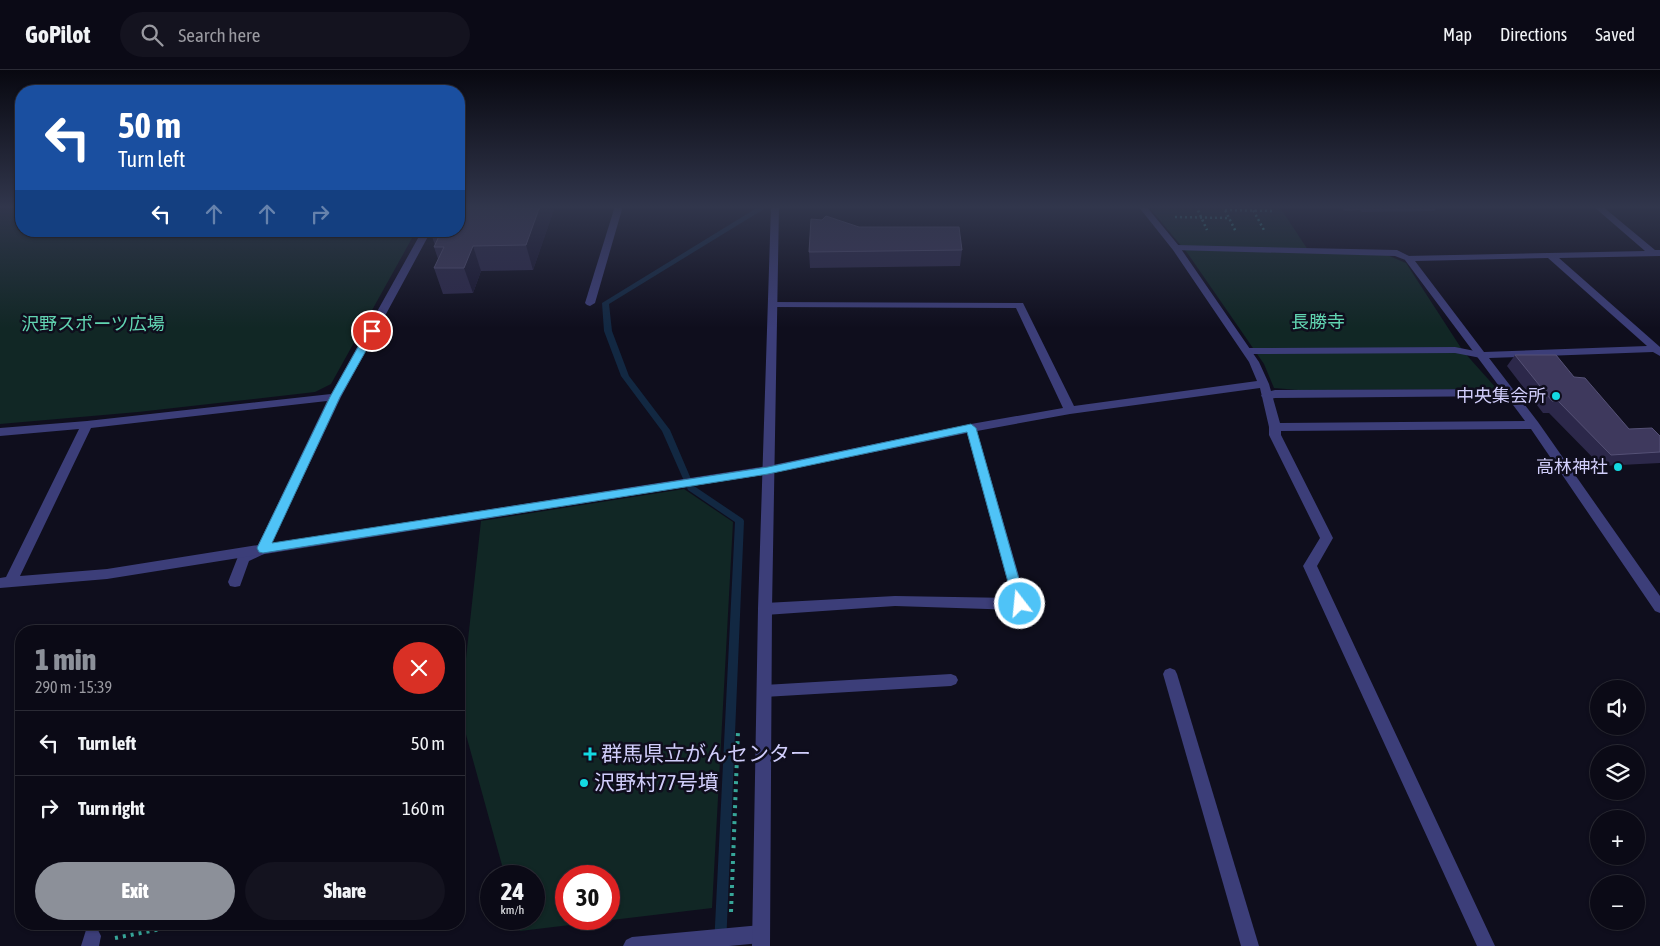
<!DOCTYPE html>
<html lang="en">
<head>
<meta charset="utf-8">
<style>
	:root { --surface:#0b0a16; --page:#14131f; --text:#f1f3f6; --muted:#9a9aa1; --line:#2b2b35; --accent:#8c9099 }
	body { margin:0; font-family:"Asap Condensed","Noto Sans JP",sans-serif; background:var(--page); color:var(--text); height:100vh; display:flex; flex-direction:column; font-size:19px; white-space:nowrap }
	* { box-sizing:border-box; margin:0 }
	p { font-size:16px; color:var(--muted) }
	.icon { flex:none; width:28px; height:28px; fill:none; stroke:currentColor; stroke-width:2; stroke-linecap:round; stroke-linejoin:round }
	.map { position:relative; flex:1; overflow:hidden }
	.details { position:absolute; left:15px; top:555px; width:450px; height:305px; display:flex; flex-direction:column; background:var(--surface); border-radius:20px; box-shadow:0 1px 4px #0004,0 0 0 1px var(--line) }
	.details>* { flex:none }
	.guide { position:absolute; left:15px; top:15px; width:450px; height:152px; border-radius:20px; box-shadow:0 1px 4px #0004,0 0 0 1px var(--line); background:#1a4fa0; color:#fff; overflow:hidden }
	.controls { position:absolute; left:1590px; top:610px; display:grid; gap:10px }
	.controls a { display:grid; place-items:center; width:55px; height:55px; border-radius:50%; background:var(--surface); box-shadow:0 1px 4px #0004,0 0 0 1px var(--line); font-size:25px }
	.speed { position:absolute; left:480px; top:795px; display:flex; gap:10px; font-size:25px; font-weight:700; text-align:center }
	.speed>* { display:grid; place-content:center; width:65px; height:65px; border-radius:50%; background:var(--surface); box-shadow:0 1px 4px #0004,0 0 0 1px var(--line); line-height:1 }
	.speed small { font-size:12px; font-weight:400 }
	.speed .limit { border:8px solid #d22; background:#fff; color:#111 }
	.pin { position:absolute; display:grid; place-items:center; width:42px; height:42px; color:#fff; margin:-21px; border:2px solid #fff; border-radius:50%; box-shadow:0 1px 5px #0007 }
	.me { position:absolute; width:55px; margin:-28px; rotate:344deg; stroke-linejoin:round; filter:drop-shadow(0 0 4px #0008) }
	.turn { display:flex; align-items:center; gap:18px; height:105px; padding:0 20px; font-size:22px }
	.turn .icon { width:65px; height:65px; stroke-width:2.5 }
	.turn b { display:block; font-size:35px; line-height:42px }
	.lanes { display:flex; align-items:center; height:48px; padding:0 20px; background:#0003; justify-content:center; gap:25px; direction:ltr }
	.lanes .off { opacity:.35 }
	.round { display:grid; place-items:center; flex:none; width:52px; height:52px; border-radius:26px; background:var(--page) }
	.headline { display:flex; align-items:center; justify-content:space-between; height:85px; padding:0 20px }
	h1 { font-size:30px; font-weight:800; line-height:38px; color:var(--accent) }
	.action { display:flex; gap:10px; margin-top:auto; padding:10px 20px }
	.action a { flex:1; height:58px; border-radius:30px; background:var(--accent); color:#fff; font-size:20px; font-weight:800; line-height:58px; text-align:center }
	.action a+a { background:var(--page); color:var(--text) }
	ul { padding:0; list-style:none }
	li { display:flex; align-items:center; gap:15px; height:65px; padding:0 20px; border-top:1px solid var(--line) }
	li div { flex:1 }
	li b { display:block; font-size:19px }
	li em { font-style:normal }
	header { display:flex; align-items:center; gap:30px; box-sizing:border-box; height:70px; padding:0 25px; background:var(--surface); border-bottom:1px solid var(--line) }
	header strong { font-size:24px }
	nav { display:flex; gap:28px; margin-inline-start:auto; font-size:18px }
	.search { width:350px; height:45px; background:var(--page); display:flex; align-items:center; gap:12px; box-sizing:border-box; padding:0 18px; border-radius:28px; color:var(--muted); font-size:19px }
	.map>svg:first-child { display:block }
	.green { fill:#112725; fill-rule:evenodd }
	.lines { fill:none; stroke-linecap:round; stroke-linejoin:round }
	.stream { fill:#122842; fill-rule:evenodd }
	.path-far1 { stroke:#37a699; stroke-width:2.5; stroke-dasharray:2 3; stroke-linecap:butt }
	.path { stroke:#37a699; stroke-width:4; stroke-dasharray:3 5; stroke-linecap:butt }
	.service { fill:#3c3e79; fill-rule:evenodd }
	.minor { fill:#3c3e79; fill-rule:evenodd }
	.tertiary { fill:#3c3e79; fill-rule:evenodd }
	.wall { fill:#2c284a }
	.shaded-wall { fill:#191630 }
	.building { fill:#3e395d; stroke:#555176 }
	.route { fill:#4fc3f7; stroke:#337fa1 }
	.poi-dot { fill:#13d9e2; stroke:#0f0e1d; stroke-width:2 }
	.labels { text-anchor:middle; stroke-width:5; stroke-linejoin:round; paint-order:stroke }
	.park-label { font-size:18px; fill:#61d4b1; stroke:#0f0e1d }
	.poi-label { font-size:18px; fill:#d1cefb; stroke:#0f0e1d; text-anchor:end }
	.near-poi-label { font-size:21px; fill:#d1cefb; stroke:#0f0e1d; text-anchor:start }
</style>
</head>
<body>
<header>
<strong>GoPilot</strong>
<div class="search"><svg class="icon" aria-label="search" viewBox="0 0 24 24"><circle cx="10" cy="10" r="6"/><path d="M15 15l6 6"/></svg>Search here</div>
<nav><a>Map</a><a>Directions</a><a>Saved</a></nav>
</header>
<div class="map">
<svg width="1660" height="876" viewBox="0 0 1660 876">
	<rect width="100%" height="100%" fill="#0f0e1d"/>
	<g class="green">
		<path d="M0,136h21v25h395l-85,153 -16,8 -177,20 -138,12z"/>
		<path d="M1148,136h131l31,47 77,2 19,8 57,88 34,38 -199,1 -24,-2 -10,-24 -76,-110z"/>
		<path d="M684,419l49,33 -21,386 -192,23 -4,-12h18v-43h-29l-45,-163 21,-192zM566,806h43v43h-43z"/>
	</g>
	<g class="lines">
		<path class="stream" d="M760,136h12l-8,3 -155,95 3,27 17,45 41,54 24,56 49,33 1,2 -18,425h-12l21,-424 -47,-32 -26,-59 -41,-55 -17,-45 -2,-28z"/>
		<g class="path-far1">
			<path d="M1196,136l11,24"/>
			<path d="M1223,136l13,26"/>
			<path d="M1251,136l14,26"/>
			<path d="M1225,140l49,1"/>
			<path d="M1175,147l54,1"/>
		</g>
		<g class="path">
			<path d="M731,842l7,-181"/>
			<path d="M115,868l72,-14"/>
		</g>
		<g class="service">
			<path d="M1176,175l221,5 16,8 -5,3 -13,-5 -222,-6v-4z"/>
			<path d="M1455,277l30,6 1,2 -5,3 -26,-5 -208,1 -5,-3 5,-3z"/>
			<path d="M1509,319l4,1 2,3 -2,3 -238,2 -8,2 -6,-4 2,-3 12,-3z"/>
			<path d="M263,473l5,1 2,4 -2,4 -19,9 -9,25 -5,1 -5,-1 -2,-4 11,-28z"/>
			<path d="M761,855l6,3 3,6 -3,6 -6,3 -32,3h-106l3,-6 6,-3z"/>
			<path d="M92,857l6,3 3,6 -2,10h-18l5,-16z"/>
		</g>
		<g class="minor">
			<path d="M615,136h8l-28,97 -5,3 -3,-1 -2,-2z"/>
			<path d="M1138,136h8l33,40 80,116 10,22 11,39 245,-2 -120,-161v-4l240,-5 -52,-45h9l53,44h5v6l-101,2 101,89v9l-7,-4 -164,6 49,64 122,174v17l-5,-2 -124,-182 -250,2v4l52,103 -16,28 178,380h-18l-174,-380 17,-28 -51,-103v-8l-9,-39 -190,26 -93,17 50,173 -2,4 -5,2 -125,-4 -130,9 -5,-2 -2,-4 2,-4 5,-2 130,-7 117,2 -45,-165 -199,41 -661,105 -107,9v-10l6,-1 73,-148 -79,7v-8l87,-7 244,-27 91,-163h9l-90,166 -69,146 496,-77 203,-42 92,-16 -47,-100 -247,-1v-4l3,-1 251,1 51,103 183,-25 -8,-19 -76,-112zM1548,188l99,88 -163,6 -69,-91zM327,331l-69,144 -151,24 -87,7 71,-148z"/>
			<path d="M1170,598l5,2 2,4 82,272h-18l-78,-272 2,-4z"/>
			<path d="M951,604l5,2 2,4 -2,4 -5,2 -187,11 -5,-1 -2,-5 2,-5 5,-1z"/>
		</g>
		<path class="tertiary" d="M771,136h8l-7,403 -2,337h-18l6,-337z"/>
	</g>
	<g class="wall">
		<path d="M459,136h96l-22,64 -52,1 -8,22 -30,1 -9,-26 4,-9 -4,-12 1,-2 -4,-11z"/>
		<path d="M1340,136h97l-3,5 -72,1 -2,-2 -16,1z"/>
		<path d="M859,157l103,23 -2,16 -150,2 -1,-16z"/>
		<path d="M1515,285l59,22 55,52 31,7v27l-59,3 -52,-53h-6l-36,-47z"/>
	</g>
	<g class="shaded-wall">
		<path d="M540,136h15v1l-22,63 -7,-25z"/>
		<path d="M473,176l8,25 -8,22 -9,-25z"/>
	</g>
	<g class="building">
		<path d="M459,136h81l-14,39 -53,1 -9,22h-30l10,-21h-10l6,-13h-9l2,-3h26z"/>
		<path d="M826,146l33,11h100l3,23 -153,2 2,-33 11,1z"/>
		<path d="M1515,285h41l18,22 11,1 44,51 23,-1 8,8v16l-49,3 -53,-54h-6z"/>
	</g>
	<linearGradient id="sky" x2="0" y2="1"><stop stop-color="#080810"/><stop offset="0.53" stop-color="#31364c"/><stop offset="1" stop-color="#31364c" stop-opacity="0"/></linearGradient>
	<rect width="1660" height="258" fill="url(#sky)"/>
	<path class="route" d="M372,258l5,3 -37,66 -68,146 496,-76 203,-43 5,4 50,176 -1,3h-9l-2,-3 -47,-172 -199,42 -505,79 -4,-1 -2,-4 73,-151 37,-66z"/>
	<g class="poi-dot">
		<circle cx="1556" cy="326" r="5"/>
		<circle cx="1618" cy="397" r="5"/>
		<path d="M587.5 676.5h5v5h5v5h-5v5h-5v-5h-5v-5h5z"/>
		<circle cx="584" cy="713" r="5"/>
	</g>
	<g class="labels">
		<g class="park-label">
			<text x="1318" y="258">長勝寺</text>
			<text x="93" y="260">沢野スポーツ広場</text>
		</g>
		<g class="poi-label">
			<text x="1546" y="332">中央集会所</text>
			<text x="1608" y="403">高林神社</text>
		</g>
		<g class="near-poi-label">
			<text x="601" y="691">群馬県立がんセンター</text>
			<text x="594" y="720">沢野村77号墳</text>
		</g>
	</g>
</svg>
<div class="controls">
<a><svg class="icon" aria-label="sound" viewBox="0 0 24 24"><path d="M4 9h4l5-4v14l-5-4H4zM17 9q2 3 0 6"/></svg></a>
<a><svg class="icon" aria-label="layers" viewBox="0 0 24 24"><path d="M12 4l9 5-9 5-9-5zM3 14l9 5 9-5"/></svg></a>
<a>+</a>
<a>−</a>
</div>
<div class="speed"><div>24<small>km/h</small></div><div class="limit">30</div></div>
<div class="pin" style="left:372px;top:261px;background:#d93025"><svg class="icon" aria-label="arrive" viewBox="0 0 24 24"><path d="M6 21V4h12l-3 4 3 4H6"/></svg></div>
<svg class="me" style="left:1020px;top:534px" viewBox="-20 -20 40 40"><circle r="17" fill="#4fc3f7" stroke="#fff" stroke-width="3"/><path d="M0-11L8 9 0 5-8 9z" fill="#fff"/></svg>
<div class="guide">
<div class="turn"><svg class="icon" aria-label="left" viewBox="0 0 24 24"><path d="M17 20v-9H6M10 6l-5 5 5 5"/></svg><div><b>50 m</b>Turn left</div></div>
<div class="lanes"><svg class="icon" aria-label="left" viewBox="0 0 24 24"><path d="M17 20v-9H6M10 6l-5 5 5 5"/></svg><svg class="icon off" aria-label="ahead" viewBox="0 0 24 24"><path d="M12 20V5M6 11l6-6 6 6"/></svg><svg class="icon off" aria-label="ahead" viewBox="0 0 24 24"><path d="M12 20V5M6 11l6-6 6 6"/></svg><svg class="icon off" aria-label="right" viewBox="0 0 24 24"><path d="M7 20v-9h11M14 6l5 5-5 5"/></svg></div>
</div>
<section class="details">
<div class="headline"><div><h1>1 min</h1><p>290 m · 15:39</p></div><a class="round" style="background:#d93025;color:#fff"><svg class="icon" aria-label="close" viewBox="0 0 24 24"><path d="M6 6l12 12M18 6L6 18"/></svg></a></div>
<ul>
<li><svg class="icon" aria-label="left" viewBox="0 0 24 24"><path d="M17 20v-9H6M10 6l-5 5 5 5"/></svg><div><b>Turn left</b></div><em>50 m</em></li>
<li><svg class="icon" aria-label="right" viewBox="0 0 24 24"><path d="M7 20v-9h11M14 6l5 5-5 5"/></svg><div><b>Turn right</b></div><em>160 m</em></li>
</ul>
<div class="action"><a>Exit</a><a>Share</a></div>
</section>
</div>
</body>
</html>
